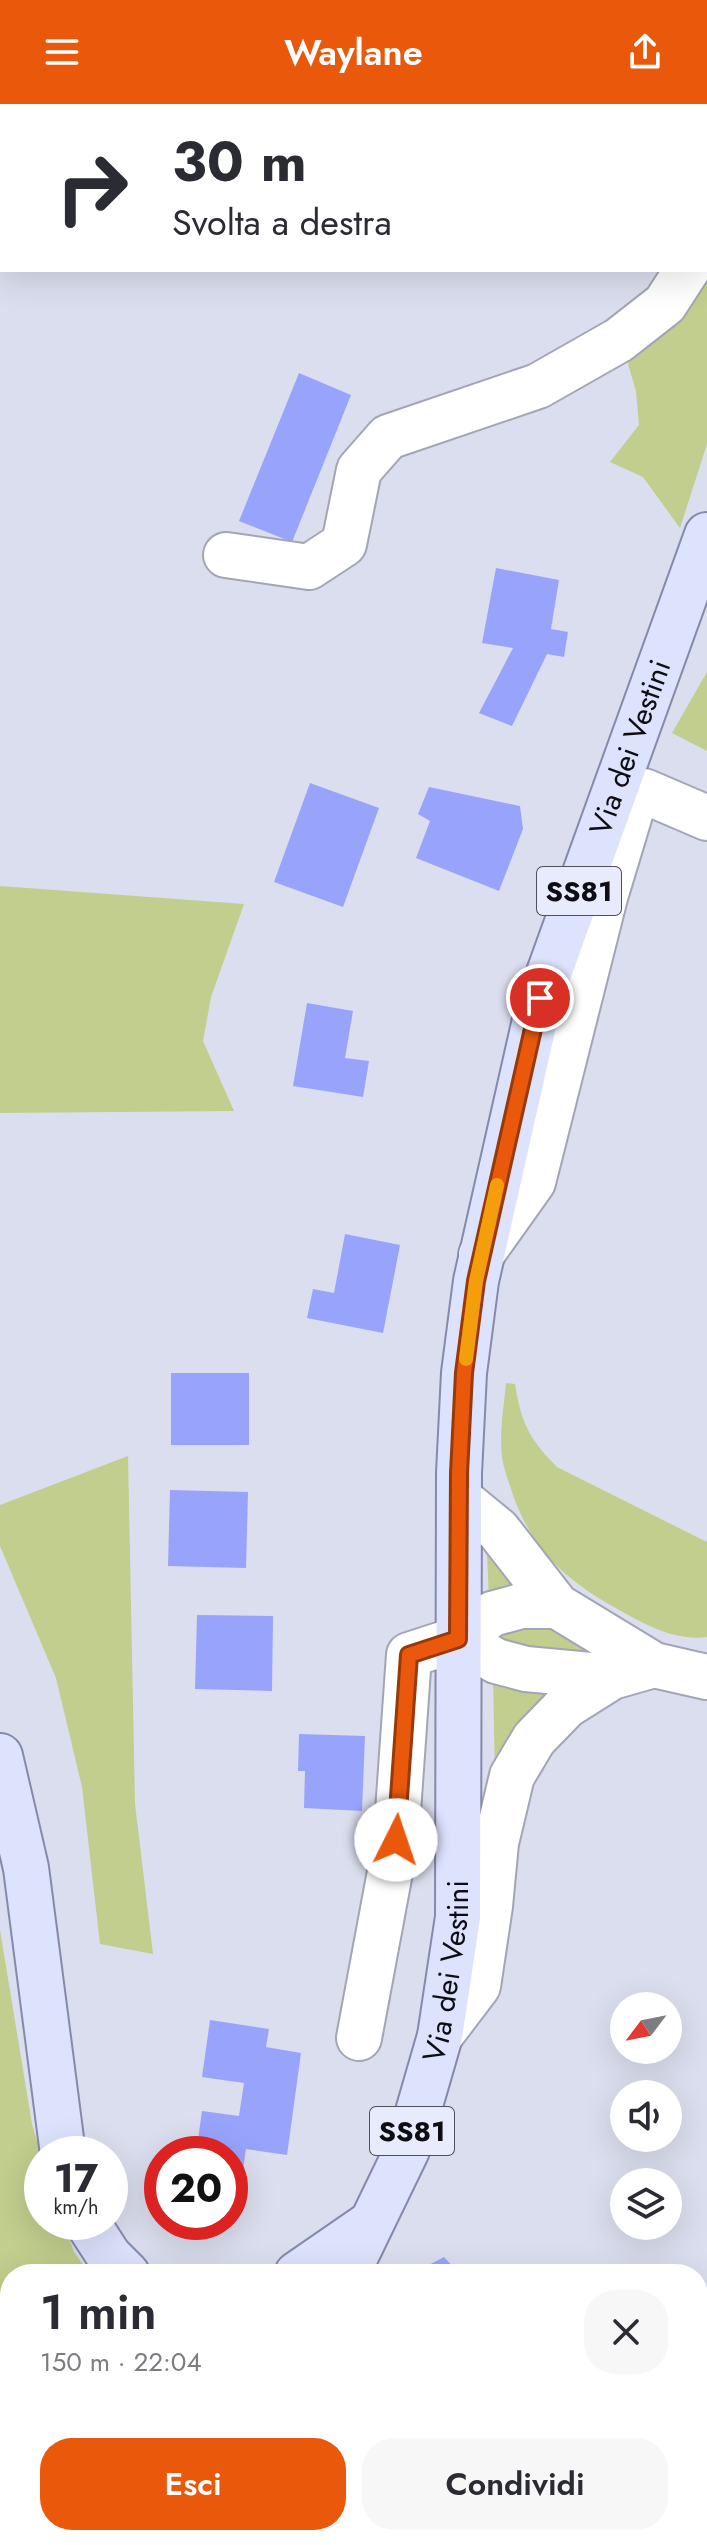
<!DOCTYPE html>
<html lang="it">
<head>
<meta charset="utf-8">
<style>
	:root { --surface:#fff; --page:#f7f7f7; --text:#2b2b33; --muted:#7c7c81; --accent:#ea580c }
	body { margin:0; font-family:Jost,sans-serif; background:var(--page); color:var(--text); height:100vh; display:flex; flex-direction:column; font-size:30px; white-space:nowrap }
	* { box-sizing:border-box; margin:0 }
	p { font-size:26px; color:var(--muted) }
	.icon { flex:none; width:44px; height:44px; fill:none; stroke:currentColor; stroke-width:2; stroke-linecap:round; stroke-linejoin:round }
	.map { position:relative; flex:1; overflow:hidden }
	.side { position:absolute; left:0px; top:2160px; width:708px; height:282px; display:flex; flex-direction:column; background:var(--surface); border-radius:32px 32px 0 0; box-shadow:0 8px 32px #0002 }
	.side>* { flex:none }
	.banner { position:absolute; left:0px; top:0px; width:708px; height:168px; box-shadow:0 8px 32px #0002; background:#fff; color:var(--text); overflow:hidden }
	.needle { width:52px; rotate:238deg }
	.tools { position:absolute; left:610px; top:1888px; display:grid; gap:16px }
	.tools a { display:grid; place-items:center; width:72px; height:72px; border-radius:50%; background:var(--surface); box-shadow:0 8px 32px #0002; font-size:40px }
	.speed { position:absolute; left:24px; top:2032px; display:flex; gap:16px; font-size:40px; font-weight:700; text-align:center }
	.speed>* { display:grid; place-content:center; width:104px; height:104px; border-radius:50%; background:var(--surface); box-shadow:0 8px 32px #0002; line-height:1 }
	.speed small { font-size:20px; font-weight:400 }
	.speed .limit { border:12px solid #d22; background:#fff; color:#111 }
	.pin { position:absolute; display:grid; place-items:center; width:68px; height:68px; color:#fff; margin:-34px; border:4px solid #fff; border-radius:50%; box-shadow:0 2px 8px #0007 }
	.me { position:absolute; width:88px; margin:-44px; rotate:4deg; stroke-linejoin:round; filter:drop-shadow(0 0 6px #0008) }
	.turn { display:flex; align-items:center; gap:28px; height:168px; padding:0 40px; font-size:36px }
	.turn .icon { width:104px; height:104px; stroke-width:2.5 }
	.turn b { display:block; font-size:56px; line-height:68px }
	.round { display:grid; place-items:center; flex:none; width:84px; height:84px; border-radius:32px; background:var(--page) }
	.head { display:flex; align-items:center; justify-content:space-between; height:136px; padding:0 40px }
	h1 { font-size:48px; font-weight:600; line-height:60px }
	.button { display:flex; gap:16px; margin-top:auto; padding:16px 40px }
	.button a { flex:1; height:92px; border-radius:32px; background:var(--accent); color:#fff; font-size:32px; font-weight:600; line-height:92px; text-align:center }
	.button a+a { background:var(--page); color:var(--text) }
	header { display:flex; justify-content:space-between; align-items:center; height:104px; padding:0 40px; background:var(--accent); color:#fff; font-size:36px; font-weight:600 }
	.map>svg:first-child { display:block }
	.green { fill:#c1ce8d }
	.building { fill:#98a4fc }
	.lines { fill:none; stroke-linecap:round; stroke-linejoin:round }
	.minor-casing { stroke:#a2a5b4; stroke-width:48 }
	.major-casing { stroke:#858aaa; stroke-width:48 }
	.highway-casing { stroke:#858aaa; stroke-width:48 }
	.minor { stroke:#fff; stroke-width:44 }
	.major { stroke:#dde2fd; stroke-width:44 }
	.highway { stroke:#c6cefc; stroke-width:44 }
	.route-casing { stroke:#983908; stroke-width:20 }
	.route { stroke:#ea580c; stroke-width:14 }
	.slow { stroke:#f59e0b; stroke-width:14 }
	.labels { text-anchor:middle; stroke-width:7; stroke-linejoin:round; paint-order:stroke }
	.shield { fill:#e8ebfb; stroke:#4f5059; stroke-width:2 }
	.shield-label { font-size:28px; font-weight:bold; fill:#0d0d13 }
	.street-label { font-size:30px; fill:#0d0d13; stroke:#e8ebfb }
</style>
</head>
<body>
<header><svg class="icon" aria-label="menu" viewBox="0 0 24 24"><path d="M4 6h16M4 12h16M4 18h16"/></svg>Waylane<svg class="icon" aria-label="share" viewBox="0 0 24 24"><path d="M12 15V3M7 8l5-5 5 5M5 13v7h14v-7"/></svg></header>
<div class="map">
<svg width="707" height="2441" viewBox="0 0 707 2441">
	<rect width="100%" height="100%" fill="#dbdeee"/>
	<g class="green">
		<path d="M707,159v181l-27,84 -37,-51 -33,-15 29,-37 -3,-34 -8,-27 2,-20z"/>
		<path d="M707,568v79l-35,-18z"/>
		<path d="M0,782l244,18 -33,93 -8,44 31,70 -234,2z"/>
		<path d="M506,1279l9,1c6,38 14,55 42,83l150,75v95c-32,4 -59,-11 -86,-26 -51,-28 -86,-57 -107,-113 -4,-13 -10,-27 -12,-41 -3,-24 2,-51 4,-74z"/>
		<path d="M128,1352l7,348 18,150 -53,-10 -18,-157 -26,-109 -56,-132v-41z"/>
		<path d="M486,1428l45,58 -42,8z"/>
		<path d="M534,1514l74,34 -107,-5 -6,-18z"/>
		<path d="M493,1572l86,5 -84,98z"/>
		<path d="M0,1826l32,194 10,34v64h21l11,30 16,22h-80v126l-10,-2z"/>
	</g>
	<g class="building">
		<path d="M299,269l52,22 -59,147 -53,-21z"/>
		<path d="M496,464l63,12 -8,49 17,3 -4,25 -17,-3 -35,72 -33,-13 34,-65 -31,-5z"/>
		<path d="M310,679l69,25 -36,99 -69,-25z"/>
		<path d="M429,683l91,19 3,23 -24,62 -83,-33 14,-37 -12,-7z"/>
		<path d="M307,899l46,8 -8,47 24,3 -6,36 -70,-11z"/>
		<path d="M345,1130l55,11 -17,88 -76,-15 6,-29 21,4z"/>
		<rect x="171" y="1269" width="78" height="72"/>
		<path d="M170,1386l78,2 -2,76 -78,-2z"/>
		<path d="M197,1511l76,1 -1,75 -77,-2z"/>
		<path d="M299,1630l66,2 -3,75 -58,-3 1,-37h-7z"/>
		<path d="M210,1916l59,9 -3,18 35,6 -14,102 -41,-6 -5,34 -11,-1v-28h-34l6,-43 37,5 5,-33 -42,-6z"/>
		<path d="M444,2153l16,17h-34l-3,-6z"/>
		<path d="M136,2432h66l-1,9h-66z"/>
		<path d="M422,2432h33l-1,9h-33z"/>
		<path d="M532,2432h166l8,9h-177z"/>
	</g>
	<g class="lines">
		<g class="minor-casing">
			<g id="minor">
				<path d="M706,136l1,-1"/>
				<path d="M226,451l83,12 35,-23 15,-74 29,-33 150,-51 81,-46 46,-36 22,-34"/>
				<path d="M481,1151l52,-73 72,-285 29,-96 10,-10 63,27"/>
				<path d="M459,1394l39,32 59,76 97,59 53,12"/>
				<path d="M458,1535l38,22 30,8 86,8"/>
				<path d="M440,1932l38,-50 12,-80 6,-63 16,-67 22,-37 32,-33 46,-29 42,-12"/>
				<path d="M359,1934l37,-198 13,-185 49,-16 34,-25 29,-8h36"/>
				<path d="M698,2419l9,3"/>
				<path d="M381,2441l6,-9"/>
				<path d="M496,2441l1,-9"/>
			</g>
		</g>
		<g class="major-casing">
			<g id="major">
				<path d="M0,1652l26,112 37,286"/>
				<path d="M87,2118l22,34 18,18"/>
				<path d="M297,2170l74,-51"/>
				<path id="s1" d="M347,2170l60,-124 33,-114 18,-119 1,-444 5,-100 12,-92 64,-283 167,-463"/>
				<path d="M267,2441l1,-9"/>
			</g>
		</g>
		<g class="highway-casing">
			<g id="highway">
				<path d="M92,2l2,-2"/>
				<path d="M0,115l2,-2"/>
			</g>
		</g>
		<use href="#minor" class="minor"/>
		<use href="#major" class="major"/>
		<use href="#highway" class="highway"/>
	</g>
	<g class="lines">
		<g class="route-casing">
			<path id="route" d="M396,1736l13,-185 49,-16 1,-166 5,-100 12,-92 64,-283"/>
		</g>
		<use href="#route" class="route"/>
		<path class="slow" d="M466,1255l10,-78 21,-96"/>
	</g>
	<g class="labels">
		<g class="shield">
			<rect x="537" y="763" width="84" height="48" rx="6"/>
			<rect x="370" y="2003" width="84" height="48" rx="6"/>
		</g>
		<g class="shield-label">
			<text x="579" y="797">SS81</text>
			<text x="412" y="2037">SS81</text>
		</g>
		<g class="street-label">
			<text dy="10" stroke="none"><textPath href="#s1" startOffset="1570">Via dei Vestini</textPath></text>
			<text dy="10" stroke="none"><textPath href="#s1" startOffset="322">Via dei Vestini</textPath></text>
		</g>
	</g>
</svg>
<div class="tools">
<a><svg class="needle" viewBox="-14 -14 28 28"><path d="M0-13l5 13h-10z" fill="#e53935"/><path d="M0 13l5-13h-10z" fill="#7c7c81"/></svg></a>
<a><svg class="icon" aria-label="sound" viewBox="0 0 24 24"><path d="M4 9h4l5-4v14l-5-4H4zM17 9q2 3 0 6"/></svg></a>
<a><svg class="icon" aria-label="layers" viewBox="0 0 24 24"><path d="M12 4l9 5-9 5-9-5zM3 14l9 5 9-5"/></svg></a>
</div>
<div class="speed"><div>17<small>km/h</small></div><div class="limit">20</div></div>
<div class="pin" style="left:540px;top:894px;background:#d93025"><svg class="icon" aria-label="arrive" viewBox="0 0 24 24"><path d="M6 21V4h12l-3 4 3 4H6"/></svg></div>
<svg class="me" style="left:396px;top:1736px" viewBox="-20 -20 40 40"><circle r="19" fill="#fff"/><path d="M0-13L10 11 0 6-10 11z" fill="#ea580c"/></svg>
<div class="banner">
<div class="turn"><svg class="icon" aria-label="right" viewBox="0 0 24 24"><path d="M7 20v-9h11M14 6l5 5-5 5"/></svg><div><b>30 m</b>Svolta a destra</div></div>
</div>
<section class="side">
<div class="head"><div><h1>1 min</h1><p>150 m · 22:04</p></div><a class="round"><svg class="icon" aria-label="close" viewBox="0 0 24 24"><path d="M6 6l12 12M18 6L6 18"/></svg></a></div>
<div class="button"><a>Esci</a><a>Condividi</a></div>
</section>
</div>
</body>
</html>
